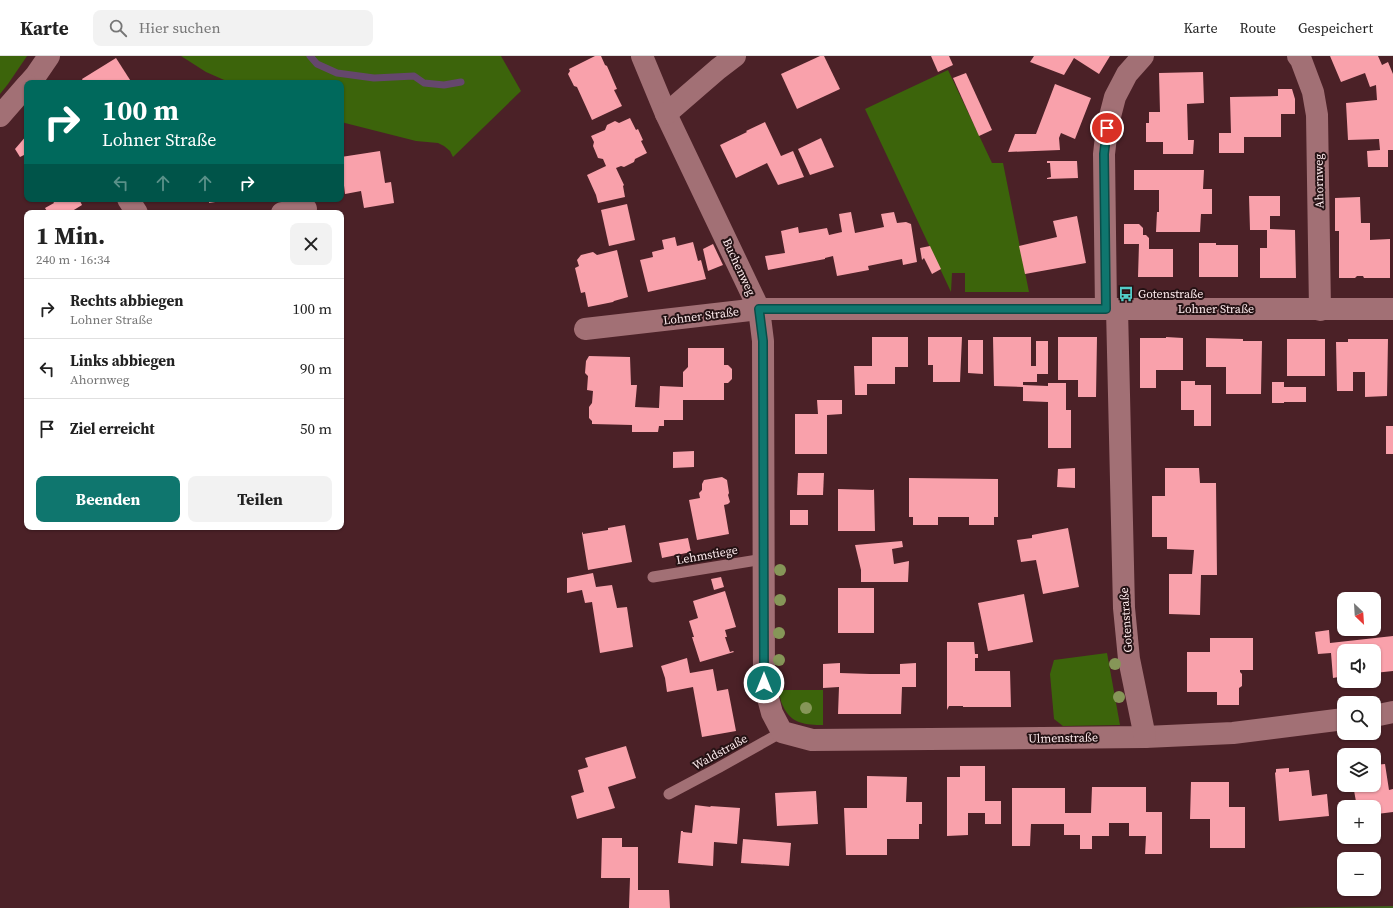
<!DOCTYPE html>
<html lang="de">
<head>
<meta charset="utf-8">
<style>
	:root { --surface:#fff; --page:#f2f2f2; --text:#222; --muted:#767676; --line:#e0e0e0; --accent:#0f766e }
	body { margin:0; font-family:"Source Serif 4",serif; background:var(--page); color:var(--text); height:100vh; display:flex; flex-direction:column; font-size:15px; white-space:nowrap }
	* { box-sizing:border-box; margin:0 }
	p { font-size:13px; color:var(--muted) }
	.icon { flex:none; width:22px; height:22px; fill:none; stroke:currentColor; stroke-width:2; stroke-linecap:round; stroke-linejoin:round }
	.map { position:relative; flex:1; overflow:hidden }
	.details { position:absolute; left:24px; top:154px; width:320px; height:320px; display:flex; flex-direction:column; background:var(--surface); border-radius:8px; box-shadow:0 1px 3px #0004 }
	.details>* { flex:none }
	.guide { position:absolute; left:24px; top:24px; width:320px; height:122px; border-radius:8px; box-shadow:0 1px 3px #0004; background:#00695c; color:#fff; overflow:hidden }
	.needle { width:26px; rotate:155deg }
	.buttons { position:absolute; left:1337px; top:536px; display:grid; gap:8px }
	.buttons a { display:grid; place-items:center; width:44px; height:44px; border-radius:8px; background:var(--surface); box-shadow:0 1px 3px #0004; font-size:20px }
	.pin { position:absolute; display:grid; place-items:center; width:34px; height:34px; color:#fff; margin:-17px; border:2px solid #fff; border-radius:50%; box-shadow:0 1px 4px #0007 }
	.me { position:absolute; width:44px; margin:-22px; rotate:0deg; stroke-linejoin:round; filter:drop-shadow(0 0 3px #0008) }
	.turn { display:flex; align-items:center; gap:14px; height:84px; padding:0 12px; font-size:18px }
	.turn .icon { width:52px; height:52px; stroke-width:2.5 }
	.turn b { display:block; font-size:28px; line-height:34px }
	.lanes { display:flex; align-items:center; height:38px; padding:0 12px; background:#0003; justify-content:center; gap:20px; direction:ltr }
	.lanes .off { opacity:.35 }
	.round { display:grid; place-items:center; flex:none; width:42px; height:42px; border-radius:8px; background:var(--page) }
	.overview { display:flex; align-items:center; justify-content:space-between; height:68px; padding:0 12px }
	h1 { font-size:24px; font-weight:700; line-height:30px }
	.primary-button { display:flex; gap:8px; margin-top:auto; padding:8px 12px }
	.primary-button a { flex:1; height:46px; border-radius:8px; background:var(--accent); color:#fff; font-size:16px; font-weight:700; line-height:46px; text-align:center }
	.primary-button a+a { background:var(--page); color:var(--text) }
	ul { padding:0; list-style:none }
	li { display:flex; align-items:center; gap:12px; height:60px; padding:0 12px; border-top:1px solid var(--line) }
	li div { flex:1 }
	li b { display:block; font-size:15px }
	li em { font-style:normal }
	header { display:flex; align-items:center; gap:24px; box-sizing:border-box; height:56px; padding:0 20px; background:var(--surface); border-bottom:1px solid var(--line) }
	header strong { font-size:19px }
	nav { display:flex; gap:22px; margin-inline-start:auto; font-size:14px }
	.search { width:280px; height:36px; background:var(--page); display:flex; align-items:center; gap:10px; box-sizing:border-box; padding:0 14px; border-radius:8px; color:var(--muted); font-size:15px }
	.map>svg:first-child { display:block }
	.green { fill:#3c640b }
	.forest { fill:#40631e }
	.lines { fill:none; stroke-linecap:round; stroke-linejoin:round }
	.stream { stroke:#65476c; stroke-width:7 }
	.building { fill:#f9a1ab }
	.lane { stroke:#a27075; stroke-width:11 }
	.street { stroke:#a27075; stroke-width:22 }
	.tree { fill:#869658 }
	.route-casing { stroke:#0a4d48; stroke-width:10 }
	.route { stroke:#0f766e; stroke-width:7 }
	.labels { text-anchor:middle; stroke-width:4; stroke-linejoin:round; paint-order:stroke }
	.street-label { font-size:12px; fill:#feecee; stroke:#251214 }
	.poi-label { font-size:12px; fill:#feecee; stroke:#251214; text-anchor:start }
</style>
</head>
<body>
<header>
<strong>Karte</strong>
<div class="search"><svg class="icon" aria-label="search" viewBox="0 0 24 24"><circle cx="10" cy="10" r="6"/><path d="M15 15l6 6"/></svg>Hier suchen</div>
<nav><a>Karte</a><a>Route</a><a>Gespeichert</a></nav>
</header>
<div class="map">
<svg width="1393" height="852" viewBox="0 0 1393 852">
	<rect width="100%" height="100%" fill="#4b2127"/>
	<g class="green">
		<path d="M0,0h27l-19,28 -8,10z"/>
		<path d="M181,0h320l20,35 -68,66 -3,-6 -6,-5 -6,-3 -22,-2 -75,-19v-39h-110l-25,-11z"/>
		<path d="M948,14l44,93h11l26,129h-64v-19h-13l-1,19 -86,-183z"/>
		<path d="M1107,597l13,72 -57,1 -9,-7 -4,-45 4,-14z"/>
		<path d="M779,634h44v35c-17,0 -32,-1 -40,-19 -3,-5 -3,-11 -4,-16z"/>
	</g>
	<path class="forest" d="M1393,850v2h-119z"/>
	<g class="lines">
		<path class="stream" d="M310,0l7,8 20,9 37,5 40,-2 10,7 20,2 17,-3"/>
	</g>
	<g class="building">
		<path d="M595,0h6l4,9 2,1 10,23 -3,1 8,16 -30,14 -15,-33 -3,-1 -6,-12 2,-3 -1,-2z"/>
		<path d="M820,0h4l16,33 -43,20 -16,-35z"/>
		<path d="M931,0h18l4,9 -15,7z"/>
		<path d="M1034,0h76l-11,18 -25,-16 -10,17 -34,-13z"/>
		<path d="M1330,0h48l4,9 6,-3 5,12v76h-5v17h-20l-1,-16 13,-1 -1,-11 -31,1 -2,-37 31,-3 -1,-15 -6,2 -5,-14 -24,9z"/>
		<path d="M116,2l16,25h-48l-2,-4z"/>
		<path d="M1203,16l1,31 -17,1 1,36h6l-1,14h-30v-12h-17v-19h3v-11h11l-1,-39z"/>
		<path d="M966,17l26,57 -13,6 -26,-58z"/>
		<path d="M1055,28l36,14 -16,41 -14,-6 -2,5 1,12 -52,2 7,-18h21z"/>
		<path d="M1278,33h14l3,10v15h-14v23h-37v16h-25v-20h12l-1,-36 48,-1z"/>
		<path d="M630,62l6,12 2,-1 5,11 -2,1 6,12 -12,6 -1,3 -10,5 -3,-1 -5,2 8,17 -1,1 2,11 -27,6 -2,-8 -9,-20 19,-9 -3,-7 -5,-1 -5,-12 1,-4 -3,-6 14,-6 2,-5 8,-4 4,2z"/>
		<path d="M765,66l16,34 12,-5 11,26 -26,8 -11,-22 -31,15 -16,-33 27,-13 -1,-1z"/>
		<path d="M27,79v25l-3,-5 -4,2 -5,-8z"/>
		<path d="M821,82l13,29 -24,8 -12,-26z"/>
		<path d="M380,95l5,32 6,-1 3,21 -30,5 -3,-17 -16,3 -2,-17h-2v-20z"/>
		<path d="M1047,105h30l1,17 -31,1v-1l4,-1 -1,-14h-3z"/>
		<path d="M1134,114h70l-1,19h9v25h-11l-1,18h-44l1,-20h2v-22h-25z"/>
		<path d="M1249,140h31v20h-10v13l25,1 1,48h-36v-30h7v-18h-17z"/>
		<path d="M1360,141l1,26h9v17l20,-1v39h-26l-1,-2h-6l-2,2h-16v-47h-4v-33z"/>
		<path d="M52,143h27l3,6 -13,8h-21l-3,-5 9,-5z"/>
		<path d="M209,143h19v1l-19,3z"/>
		<path d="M627,148l8,36 -26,6 -8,-36z"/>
		<path d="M851,156l4,21 29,-6 -3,-13 13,-2 3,11 9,-1 5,2 6,38 -14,3 -1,-6 -34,7 1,4 -32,6 -4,-20 -8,2v1l-57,11 -3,-14 20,-3 -4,-22 17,-4 1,6 28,-5 2,7 13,-3 -3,-18z"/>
		<path d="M1077,160l9,47 -61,11 -6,-28 38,-9 -4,-16z"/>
		<path d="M1124,168h15l4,4v7h3l3,3v11h24v28h-35l1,-33h-15z"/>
		<path d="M675,181l2,9 16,-4 5,19 3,-1 5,19 -58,13 -8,-32 13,-3 -1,-5 12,-3 -2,-9z"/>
		<path d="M1199,187h17v2h22v32h-39z"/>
		<path d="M713,188l10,21 -15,6 -5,-22z"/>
		<path d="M930,190l11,23 -9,5 -8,-16 -2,2 -2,-12z"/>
		<path d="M617,194l11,47 -14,4 -1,1 -25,5 -3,-15 -4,1 -6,-25 4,-2 -2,-6 4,-5 12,-3 4,3z"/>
		<path d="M872,281h36v30h-13v17h-28v11h-12l-1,-29h18z"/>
		<path d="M928,281h34l-2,45h-27v-17h-5z"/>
		<path d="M993,281h38v29h5v-25h12v33h-11v8h-14v3l25,1v-3h18v27h5v38h-23v-46l-25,-1v-14l-29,-1z"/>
		<path d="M1058,281h39l-1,60h-18v-17h-20z"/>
		<path d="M1166,281l17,1v32h-27v18h-16v-50h26z"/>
		<path d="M1206,282l37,1v2h19l-1,53h-35v-27h-20z"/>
		<rect x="1287" y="283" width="38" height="37"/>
		<path d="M1348,283h40l-1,57 -22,1v-25h-12v19h-16l-1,-49h12z"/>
		<path d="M968,284h15v34l-15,-1z"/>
		<path d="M688,292h36v17h4l4,4v10l-4,4h-4v17h-41v20h-19v6h-5l-1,6h-26v-7l-40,-1v-3l-3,-3v-11l3,-4 1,-12 -6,-1 1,-14 -3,-3 1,-12 3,-5 41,1 1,28h6l-2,22 24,1 1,-22 23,1v-15l5,-5z"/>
		<path d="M1181,325h14v4h16v41h-17v-16h-13z"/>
		<path d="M1272,326h12v5h22v15h-22v1h-12z"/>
		<path d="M817,344h25v14l-15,1v39h-32v-40h23z"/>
		<rect x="1386" y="370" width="7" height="28"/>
		<path d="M694,395v16l-21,1v-16z"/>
		<path d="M1075,412v20l-18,-1 1,-18z"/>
		<path d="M1165,412h34l1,15h16l1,92h-16l-1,40 -31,-1v-40h23l2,-24 -27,-1v-12h-15v-41h13z"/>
		<path d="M798,417h26l-1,22h-26z"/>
		<path d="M722,421l5,3 2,13 -1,2 2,7 -2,2 -4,1 5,29 -32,6 -8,-40 11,-2 -1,-5 3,-3v-6l2,-4z"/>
		<path d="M909,422l89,1v38h-4v8h-25v-8h-31v8h-25v-8h-4z"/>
		<path d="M838,433l35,1 1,-1 1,42h-37z"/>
		<rect x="790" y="454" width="18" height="15"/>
		<path d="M625,469l7,37 -44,8 -6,-37 1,-1v2l25,-4v-2z"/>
		<path d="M1068,472l11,59 -36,7 -7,-34 -15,2 -4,-22 15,-2v-3z"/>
		<path d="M688,482l3,14 -29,6 -3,-15z"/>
		<path d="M902,485l1,6 -11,2 2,15 15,-3 -1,21h-47v-12l-6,-25z"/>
		<path d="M593,517l3,14 16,-2 5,23 10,-1 6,40 -33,6 -8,-51 -7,1 -3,-13 -15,3v-15z"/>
		<path d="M721,521l3,10 -10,3 -3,-11z"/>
		<rect x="838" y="532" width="36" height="45"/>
		<path d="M725,535l11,36 -11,3 2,7h-2l5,15 3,-1 1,1 -34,10 -8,-25h2l-5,-16 9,-3 -5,-17z"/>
		<path d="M1024,538l9,48 -45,9 -10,-48z"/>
		<path d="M1329,574l1,13 63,-7v35l-19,2v-22h-30v25l-11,2 -2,-25 -13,1 -3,-22z"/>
		<path d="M1210,582h43v32h-13v2l2,2v12l-3,2v17h-22v-13h-30v-40h23z"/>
		<path d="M947,586h27l1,12h3v4h-3v13h35l1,36h-48v-1h-14l-2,4z"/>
		<path d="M687,602l3,15 23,-4 4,22 11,-2 8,42 -34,6 -9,-50 -26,5 -2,-14 -4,-12z"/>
		<path d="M840,607v10l30,1h30v-10l16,-1v24h-14l-1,27h-63l1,-27 -16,1v-24z"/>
		<path d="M626,690l10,32 -28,9 7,21 -38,11 -6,-23 13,-4 -6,-22 10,-3 -3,-9z"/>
		<path d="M1385,708l4,26 4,-1v23l-16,2v2l-3,1v-10h-11v-1l-6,1 -4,-22h21v-20z"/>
		<path d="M960,710h25v35h16v23h-16v-11h-17v22l-21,1v-59h13z"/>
		<path d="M1289,712v4l20,-2 3,26 15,-2 2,22 -50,5 -4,-48 1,-1v-3z"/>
		<path d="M867,720l40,1 -1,25h16v22h-3v15h-32v16h-41l-2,-47h23z"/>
		<path d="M1191,726h38v25h16v41h-35v-29h-20z"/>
		<path d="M1092,731h54v25h16v42h-17l1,-18h-17v-13h-20v13h-17v13h-12v-14h-16v-11h-33l-1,22h-18v-58h53v25h26z"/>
		<path d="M816,735l2,33 -41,2 -2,-33z"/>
		<path d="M695,749l16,2 -1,-1 30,2 -3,36 -23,-2 -1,24 -35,-3 3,-32h2v1l9,1z"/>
		<path d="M602,782h20v9h16v43h31l1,18h-41l1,-30h-29z"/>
		<path d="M743,783l48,4 -2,23 -48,-3z"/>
	</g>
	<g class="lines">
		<g class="lane">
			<path d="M653,521l111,-18"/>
			<path d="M669,738l49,-26 64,-36"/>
		</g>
		<g class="street">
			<path d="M642,0l24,58 93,195 4,32 1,342 8,30 10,19 30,8 333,-3 88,-4 111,-14"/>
			<path d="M1298,0l3,4 12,32 4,23 3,195"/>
			<path d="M29,27l7,-8 13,-19"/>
			<path d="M666,58l52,-45 17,-13"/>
			<path d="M0,60l27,-31"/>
			<path d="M128,143l9,14"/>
			<path d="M282,157l24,-4"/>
			<path d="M1106,253l-2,-155 3,-26 8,-31 12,-23 16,-18"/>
			<path d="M1117,253l7,299 5,51 16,78"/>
			<path d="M585,273l174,-20h634"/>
			<path d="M1374,660l19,-4"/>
		</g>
	</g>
	<g class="tree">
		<circle cx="780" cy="514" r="6"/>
		<circle cx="780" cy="544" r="6"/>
		<circle cx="779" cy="577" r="6"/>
		<circle cx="779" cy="604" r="6"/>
		<circle cx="1115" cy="608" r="6"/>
		<circle cx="1119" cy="641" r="6"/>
		<circle cx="806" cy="652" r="6"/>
	</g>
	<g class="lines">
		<g class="route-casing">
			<path id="route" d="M764,627l-1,-342 -4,-32h347l-2,-155 3,-26"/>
		</g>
		<use href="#route" class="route"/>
	</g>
	<defs>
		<g id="bus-bare" transform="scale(1.2)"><path d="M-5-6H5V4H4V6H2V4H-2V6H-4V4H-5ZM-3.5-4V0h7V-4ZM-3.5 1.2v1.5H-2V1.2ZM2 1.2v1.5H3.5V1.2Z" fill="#53cdc9" stroke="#251214" stroke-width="2.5" paint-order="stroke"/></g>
	</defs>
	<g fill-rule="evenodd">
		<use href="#bus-bare" x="1126" y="238"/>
	</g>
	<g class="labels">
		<g class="street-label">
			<text transform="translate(1319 125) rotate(-91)" y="4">Ahornweg</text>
			<text transform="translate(739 211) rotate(65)" y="4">Buchenweg</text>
			<text x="1216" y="257">Lohner Straße</text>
			<text transform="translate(701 260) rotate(-7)" y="4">Lohner Straße</text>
			<text transform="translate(707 499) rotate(-10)" y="4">Lehmstiege</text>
			<text transform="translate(1126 564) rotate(-94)" y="4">Gotenstraße</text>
			<text transform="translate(1063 682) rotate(-1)" y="4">Ulmenstraße</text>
			<text transform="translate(720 696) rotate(-29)" y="4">Waldstraße</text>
		</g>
		<g class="poi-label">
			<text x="1138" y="242">Gotenstraße</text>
		</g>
	</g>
</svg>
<div class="buttons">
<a><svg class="needle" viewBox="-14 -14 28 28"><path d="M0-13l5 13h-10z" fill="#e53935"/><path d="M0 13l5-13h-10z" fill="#767676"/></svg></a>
<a><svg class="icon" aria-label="sound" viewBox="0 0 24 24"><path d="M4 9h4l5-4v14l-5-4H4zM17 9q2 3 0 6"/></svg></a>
<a><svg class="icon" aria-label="search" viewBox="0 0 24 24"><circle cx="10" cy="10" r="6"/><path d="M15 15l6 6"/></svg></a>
<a><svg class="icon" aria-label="layers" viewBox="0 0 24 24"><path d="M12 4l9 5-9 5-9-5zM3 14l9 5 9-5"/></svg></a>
<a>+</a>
<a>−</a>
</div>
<div class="pin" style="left:1107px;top:72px;background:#d93025"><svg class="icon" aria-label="arrive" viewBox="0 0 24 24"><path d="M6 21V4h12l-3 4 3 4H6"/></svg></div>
<svg class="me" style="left:764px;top:627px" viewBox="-20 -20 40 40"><circle r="17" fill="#0f766e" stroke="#fff" stroke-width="3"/><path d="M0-11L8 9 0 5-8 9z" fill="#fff"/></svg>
<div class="guide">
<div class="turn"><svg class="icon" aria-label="right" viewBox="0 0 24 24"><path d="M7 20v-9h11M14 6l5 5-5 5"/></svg><div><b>100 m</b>Lohner Straße</div></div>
<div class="lanes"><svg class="icon off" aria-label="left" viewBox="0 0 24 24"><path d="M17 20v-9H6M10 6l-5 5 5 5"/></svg><svg class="icon off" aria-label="ahead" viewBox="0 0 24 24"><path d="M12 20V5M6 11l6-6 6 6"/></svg><svg class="icon off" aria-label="ahead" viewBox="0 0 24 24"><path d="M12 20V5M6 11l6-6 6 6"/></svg><svg class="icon" aria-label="right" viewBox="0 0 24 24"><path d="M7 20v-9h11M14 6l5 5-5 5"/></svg></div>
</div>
<section class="details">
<div class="overview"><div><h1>1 Min.</h1><p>240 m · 16:34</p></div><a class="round"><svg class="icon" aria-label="close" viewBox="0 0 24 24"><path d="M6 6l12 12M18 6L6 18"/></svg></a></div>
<ul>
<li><svg class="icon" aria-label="right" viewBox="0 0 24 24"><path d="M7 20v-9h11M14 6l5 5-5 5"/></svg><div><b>Rechts abbiegen</b><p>Lohner Straße</p></div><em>100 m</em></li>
<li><svg class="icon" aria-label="left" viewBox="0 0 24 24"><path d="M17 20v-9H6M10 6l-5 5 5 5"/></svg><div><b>Links abbiegen</b><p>Ahornweg</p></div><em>90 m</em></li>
<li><svg class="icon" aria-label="arrive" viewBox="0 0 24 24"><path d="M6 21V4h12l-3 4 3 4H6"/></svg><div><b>Ziel erreicht</b></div><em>50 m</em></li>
</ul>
<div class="primary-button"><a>Beenden</a><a>Teilen</a></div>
</section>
</div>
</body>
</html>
